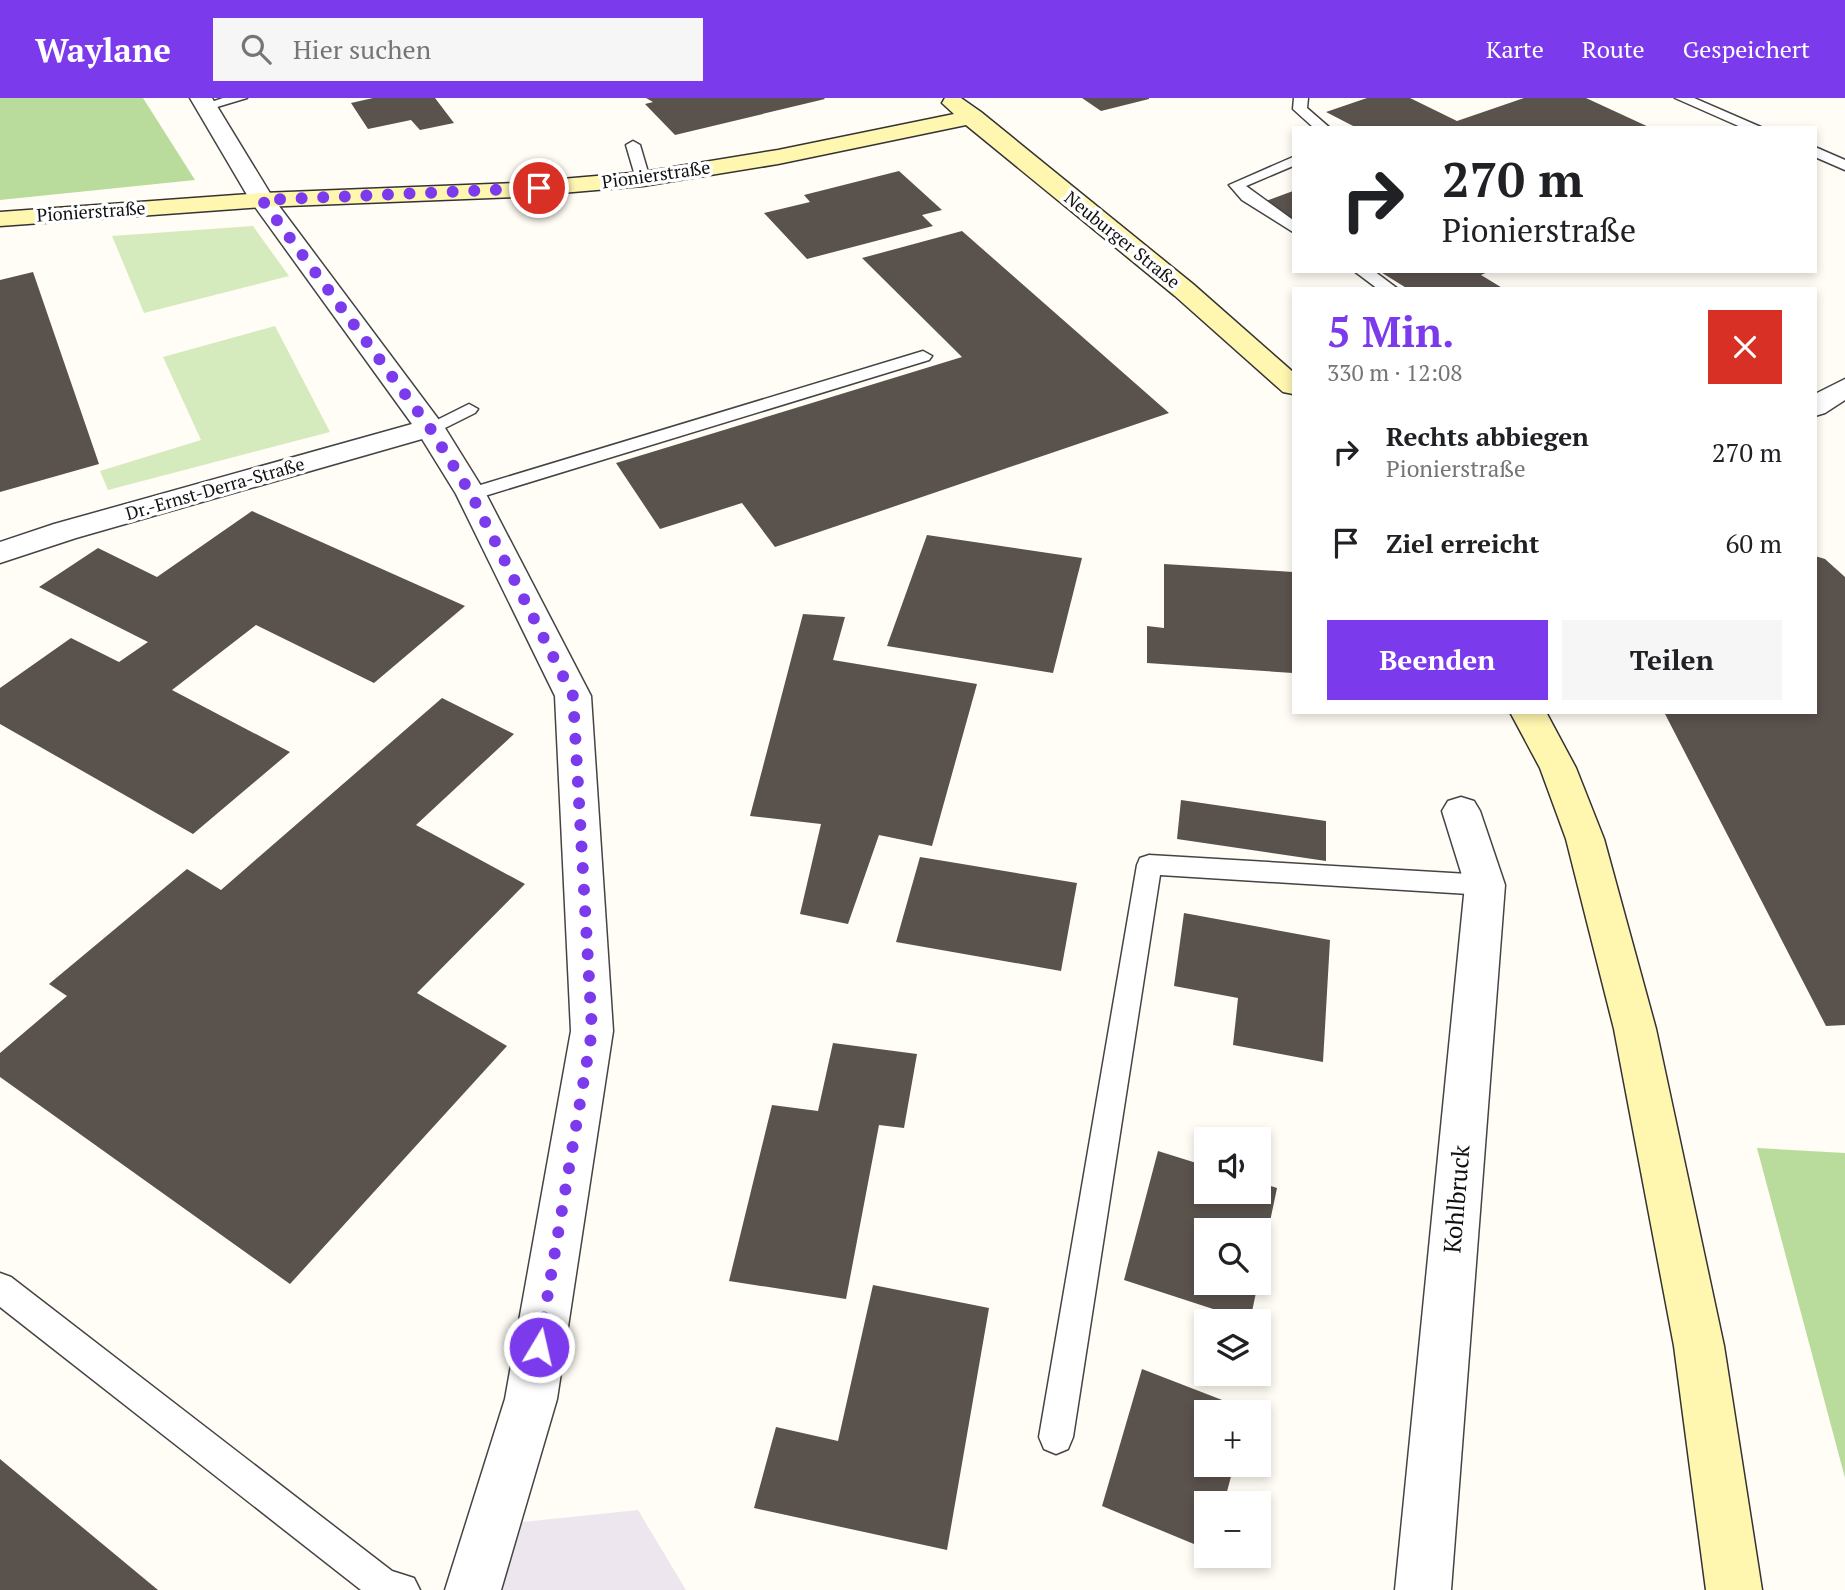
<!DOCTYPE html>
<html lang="de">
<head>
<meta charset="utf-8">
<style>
	:root { --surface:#fff; --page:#f6f6f6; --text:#202124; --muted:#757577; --accent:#7c3aed }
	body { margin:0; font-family:"PT Serif",serif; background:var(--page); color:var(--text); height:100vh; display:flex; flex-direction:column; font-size:26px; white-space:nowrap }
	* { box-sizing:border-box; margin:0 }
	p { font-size:23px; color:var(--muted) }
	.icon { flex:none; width:38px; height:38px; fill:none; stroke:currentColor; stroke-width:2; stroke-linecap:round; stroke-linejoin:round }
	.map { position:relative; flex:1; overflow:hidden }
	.sheet { position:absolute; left:1292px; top:189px; width:525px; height:427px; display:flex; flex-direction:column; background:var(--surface); border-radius:0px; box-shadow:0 4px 10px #0003 }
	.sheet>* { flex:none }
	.guide { position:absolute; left:1292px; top:28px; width:525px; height:147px; border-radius:0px; box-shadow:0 4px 10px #0003; background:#fff; color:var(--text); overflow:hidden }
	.controls { position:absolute; left:1194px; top:1029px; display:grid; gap:14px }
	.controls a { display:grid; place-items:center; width:77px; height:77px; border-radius:0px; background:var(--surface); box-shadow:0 4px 10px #0003; font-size:35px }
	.pin { position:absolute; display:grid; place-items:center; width:60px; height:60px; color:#fff; margin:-30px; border:4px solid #fff; border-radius:50%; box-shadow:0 2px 7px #0007 }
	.me { position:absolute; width:77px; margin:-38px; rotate:9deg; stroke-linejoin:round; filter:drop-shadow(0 0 5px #0008) }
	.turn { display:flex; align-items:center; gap:24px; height:147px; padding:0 35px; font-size:32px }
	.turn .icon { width:91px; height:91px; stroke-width:2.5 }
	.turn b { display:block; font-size:49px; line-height:60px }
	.round { display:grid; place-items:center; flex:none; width:74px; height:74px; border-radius:0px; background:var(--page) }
	.headline { display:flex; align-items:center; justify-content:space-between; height:119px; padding:0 35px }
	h1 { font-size:42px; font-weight:600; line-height:52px; color:var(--accent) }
	.action { display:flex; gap:14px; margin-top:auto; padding:14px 35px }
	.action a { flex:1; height:80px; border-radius:0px; background:var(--accent); color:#fff; font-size:28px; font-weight:600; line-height:80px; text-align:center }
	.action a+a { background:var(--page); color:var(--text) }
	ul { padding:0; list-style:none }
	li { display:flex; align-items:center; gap:21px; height:91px; padding:0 35px }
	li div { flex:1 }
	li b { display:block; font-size:26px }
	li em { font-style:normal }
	header { display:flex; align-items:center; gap:42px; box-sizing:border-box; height:98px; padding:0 35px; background:var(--accent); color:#fff }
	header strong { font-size:33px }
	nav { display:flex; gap:38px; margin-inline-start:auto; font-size:24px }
	.search { width:490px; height:63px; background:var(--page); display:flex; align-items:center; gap:18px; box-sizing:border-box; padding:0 24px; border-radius:0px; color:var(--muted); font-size:26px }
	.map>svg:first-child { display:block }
	.industrial { fill:#eee6ef }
	.green { fill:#d5ebbd }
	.forest { fill:#b9dc9c }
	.building { fill:#5a524d }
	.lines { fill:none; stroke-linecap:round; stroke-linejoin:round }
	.lane-casing { stroke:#444; stroke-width:3 }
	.street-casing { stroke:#444; stroke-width:3 }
	.secondary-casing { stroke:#333; stroke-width:3 }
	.lane { fill:#fff; fill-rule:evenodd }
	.street { fill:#fff; fill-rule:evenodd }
	.secondary { fill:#fff6b0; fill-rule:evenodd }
	.route { stroke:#7c3aed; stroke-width:12; stroke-dasharray:0 21.6 }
	.labels { text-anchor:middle; stroke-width:7; stroke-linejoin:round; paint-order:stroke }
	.far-street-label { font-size:18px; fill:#111; stroke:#fff }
	.near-street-label { font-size:24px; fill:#111; stroke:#fff }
</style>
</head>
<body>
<header>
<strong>Waylane</strong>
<div class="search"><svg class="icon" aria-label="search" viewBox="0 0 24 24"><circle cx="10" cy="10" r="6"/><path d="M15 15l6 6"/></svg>Hier suchen</div>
<nav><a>Karte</a><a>Route</a><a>Gespeichert</a></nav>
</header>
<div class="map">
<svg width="1845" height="1492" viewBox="0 0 1845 1492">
	<rect width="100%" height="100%" fill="#fffdf5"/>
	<path class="industrial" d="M638,1412l48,80h-213l21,-65z"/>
	<g class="green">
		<path d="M253,128l36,50 -145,37 -32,-77z"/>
		<path d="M275,228l55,106 -222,58 -8,-19 101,-31 -38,-83z"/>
	</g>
	<g class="forest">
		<path d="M0,0h143l52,82 -195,20z"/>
		<path d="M1757,1050l88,5v325z"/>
	</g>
	<g class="building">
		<path d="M373,0h62l19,25 -34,7 -9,-10 -43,9 -17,-26z"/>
		<path d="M646,0h178l1,1 -150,36 -30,-31 8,-2z"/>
		<path d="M1082,0h67v1l-48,12z"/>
		<path d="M1367,0h43l47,23 67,-23h62l65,30h-294l-31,-16z"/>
		<path d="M899,73l43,39 -20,5 11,11 -126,33 -43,-46 46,-11 -6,-7z"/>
		<path d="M1293,93v29l-30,-18z"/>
		<path d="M962,133l207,182 -394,134 -33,-44 -82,26 -44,-66 346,-106 -100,-99z"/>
		<path d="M1379,173h111l-9,4 23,14h-96z"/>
		<path d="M33,174l66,192 -99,28v-212z"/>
		<path d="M252,413l213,95 -91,77 -118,-58 -84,65 118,62 -97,82 -193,-110v-36l71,-50 48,24 29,-20 -109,-55 59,-39 59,29z"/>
		<path d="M927,437l155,23 -29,115 -166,-27z"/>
		<path d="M1815,458l10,3 20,18v448l-19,1 -162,-314h151z"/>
		<path d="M1164,466l129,8v101l-146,-10v-37l17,2z"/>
		<path d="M803,516l42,3 -12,43 144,24 -45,162 -53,-11 -31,89 -48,-10 21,-90 -71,-8z"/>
		<path d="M442,600l72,36 -98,91 109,59 -108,109 90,53 -217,238 -290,-207v-24l67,-57 -18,-12 138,-115 34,21z"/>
		<path d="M1181,702l145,21v40l-149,-22z"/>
		<path d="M920,759l157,26 -16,88 -165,-29z"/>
		<path d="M1184,815l146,27 -7,122 -90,-17 5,-47 -64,-12z"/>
		<path d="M833,945l84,11 -13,74 -25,-3 -33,174 -117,-18 43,-176 46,6z"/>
		<path d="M1158,1053l48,15v26h52v-10l19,6 -18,86 -1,-44h-52v53h52l-8,38 -126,-41z"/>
		<path d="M873,1187l116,23 -42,242 -193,-42 22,-81 62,14z"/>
		<path d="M1142,1271l106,41 -42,2v53h28l-10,38h-18v46l-104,-43z"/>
		<path d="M0,1361l158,131h-158z"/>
	</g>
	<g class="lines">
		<g class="lane-casing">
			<g id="lane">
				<path d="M223,0h24l-40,12 -7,-4z"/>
				<path d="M1294,0h14l-1,10 23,20h-16l-21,-19z"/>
				<path d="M1675,0h19l69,30h-20z"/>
				<path d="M633,43l7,4 10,34 -2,3h-10l-2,-3 -10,-34z"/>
				<path d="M1815,49l30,13v10l-30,-13z"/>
				<path d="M1293,59v9l-47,20 47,34v12l-51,-32 -13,-15z"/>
				<path d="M539,85l8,5 -3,22 -8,5 -8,-5 3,-22z"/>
				<path d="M1354,173h20l24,18h-20z"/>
				<path d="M923,253l9,5 -3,4 -451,138h-14l-3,-4 3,-4z"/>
				<path d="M469,306l9,5 -3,4 -38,19h-14l-2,-4z"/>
				<path d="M1149,757l336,20 9,3 4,7 -4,7 -9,3 -325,-20 -87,562 -5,12 -12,5 -12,-5 -5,-12 98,-572 3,-7z"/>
				<path d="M0,1175l11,4 381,294 22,7 6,12h-59l-361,-283z"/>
			</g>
		</g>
		<g class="street-casing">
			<g id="street">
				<path d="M190,0h22l61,100 172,230 41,66 105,202 22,335 -56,368 -56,191h-56l60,-191 66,-368 -16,-335 -99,-202 -34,-55 -346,99 -76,25v-21l54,-18 358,-100 -162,-224z"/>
				<path d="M1845,281v21l-20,13 -10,3v-22z"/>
				<path d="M1461,699l13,4 6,10 25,74 -54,705h-56l70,-705 -23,-74 6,-10z"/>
			</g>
		</g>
		<g class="secondary-casing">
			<g id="secondary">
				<path d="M945,0h16l20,14 212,172 100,88v22l-10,-2 -108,-96 -209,-171 -188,39 -135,22 -128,11 -253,10 -262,19v-14l262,-19 253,-10 128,-11 135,-22 176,-36 -12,-11z"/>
				<path d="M1510,614h36l30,56 28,71 52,190 68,317 38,244h-56l-32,-244 -60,-317 -48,-190 -26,-71z"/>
			</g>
		</g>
		<use href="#lane" class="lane"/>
		<use href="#street" class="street"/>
		<use href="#secondary" class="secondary"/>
	</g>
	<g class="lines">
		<path class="route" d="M539,90l-277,12 168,228 41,66 102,202 19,335 -53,316"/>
	</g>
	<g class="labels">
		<g class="far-street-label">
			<text transform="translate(656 77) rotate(-8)" y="6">Pionierstraße</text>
			<text transform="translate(91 114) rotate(-4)" y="6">Pionierstraße</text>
			<text transform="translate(1122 142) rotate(39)" y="6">Neuburger Straße</text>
			<text transform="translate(215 391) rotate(-16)" y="6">Dr.-Ernst-Derra-Straße</text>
		</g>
		<g class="near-street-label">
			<text transform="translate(1457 1101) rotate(-85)" y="8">Kohlbruck</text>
		</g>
	</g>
</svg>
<div class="controls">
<a><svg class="icon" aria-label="sound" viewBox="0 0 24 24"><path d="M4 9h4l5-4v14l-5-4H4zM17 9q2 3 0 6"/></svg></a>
<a><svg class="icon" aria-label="search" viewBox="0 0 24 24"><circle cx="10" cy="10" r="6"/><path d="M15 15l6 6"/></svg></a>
<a><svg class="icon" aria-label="layers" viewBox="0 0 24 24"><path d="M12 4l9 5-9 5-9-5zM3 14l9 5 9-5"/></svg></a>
<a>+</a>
<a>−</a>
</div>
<div class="pin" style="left:539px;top:90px;background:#d93025"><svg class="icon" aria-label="arrive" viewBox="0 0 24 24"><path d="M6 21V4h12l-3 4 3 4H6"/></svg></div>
<svg class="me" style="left:539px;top:1249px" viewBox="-20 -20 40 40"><circle r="17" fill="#7c3aed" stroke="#fff" stroke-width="3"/><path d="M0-11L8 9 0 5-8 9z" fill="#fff"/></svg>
<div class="guide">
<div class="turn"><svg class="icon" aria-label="right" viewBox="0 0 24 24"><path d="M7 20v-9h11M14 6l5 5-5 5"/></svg><div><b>270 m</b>Pionierstraße</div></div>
</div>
<section class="sheet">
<div class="headline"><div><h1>5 Min.</h1><p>330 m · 12:08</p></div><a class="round" style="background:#d93025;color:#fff"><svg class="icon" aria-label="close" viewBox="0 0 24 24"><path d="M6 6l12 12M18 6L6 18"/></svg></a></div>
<ul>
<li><svg class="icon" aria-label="right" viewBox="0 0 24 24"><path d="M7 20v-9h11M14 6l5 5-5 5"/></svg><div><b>Rechts abbiegen</b><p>Pionierstraße</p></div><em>270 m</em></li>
<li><svg class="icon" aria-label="arrive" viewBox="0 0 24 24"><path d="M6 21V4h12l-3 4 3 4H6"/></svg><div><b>Ziel erreicht</b></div><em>60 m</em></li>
</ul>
<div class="action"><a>Beenden</a><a>Teilen</a></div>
</section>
</div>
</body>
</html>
